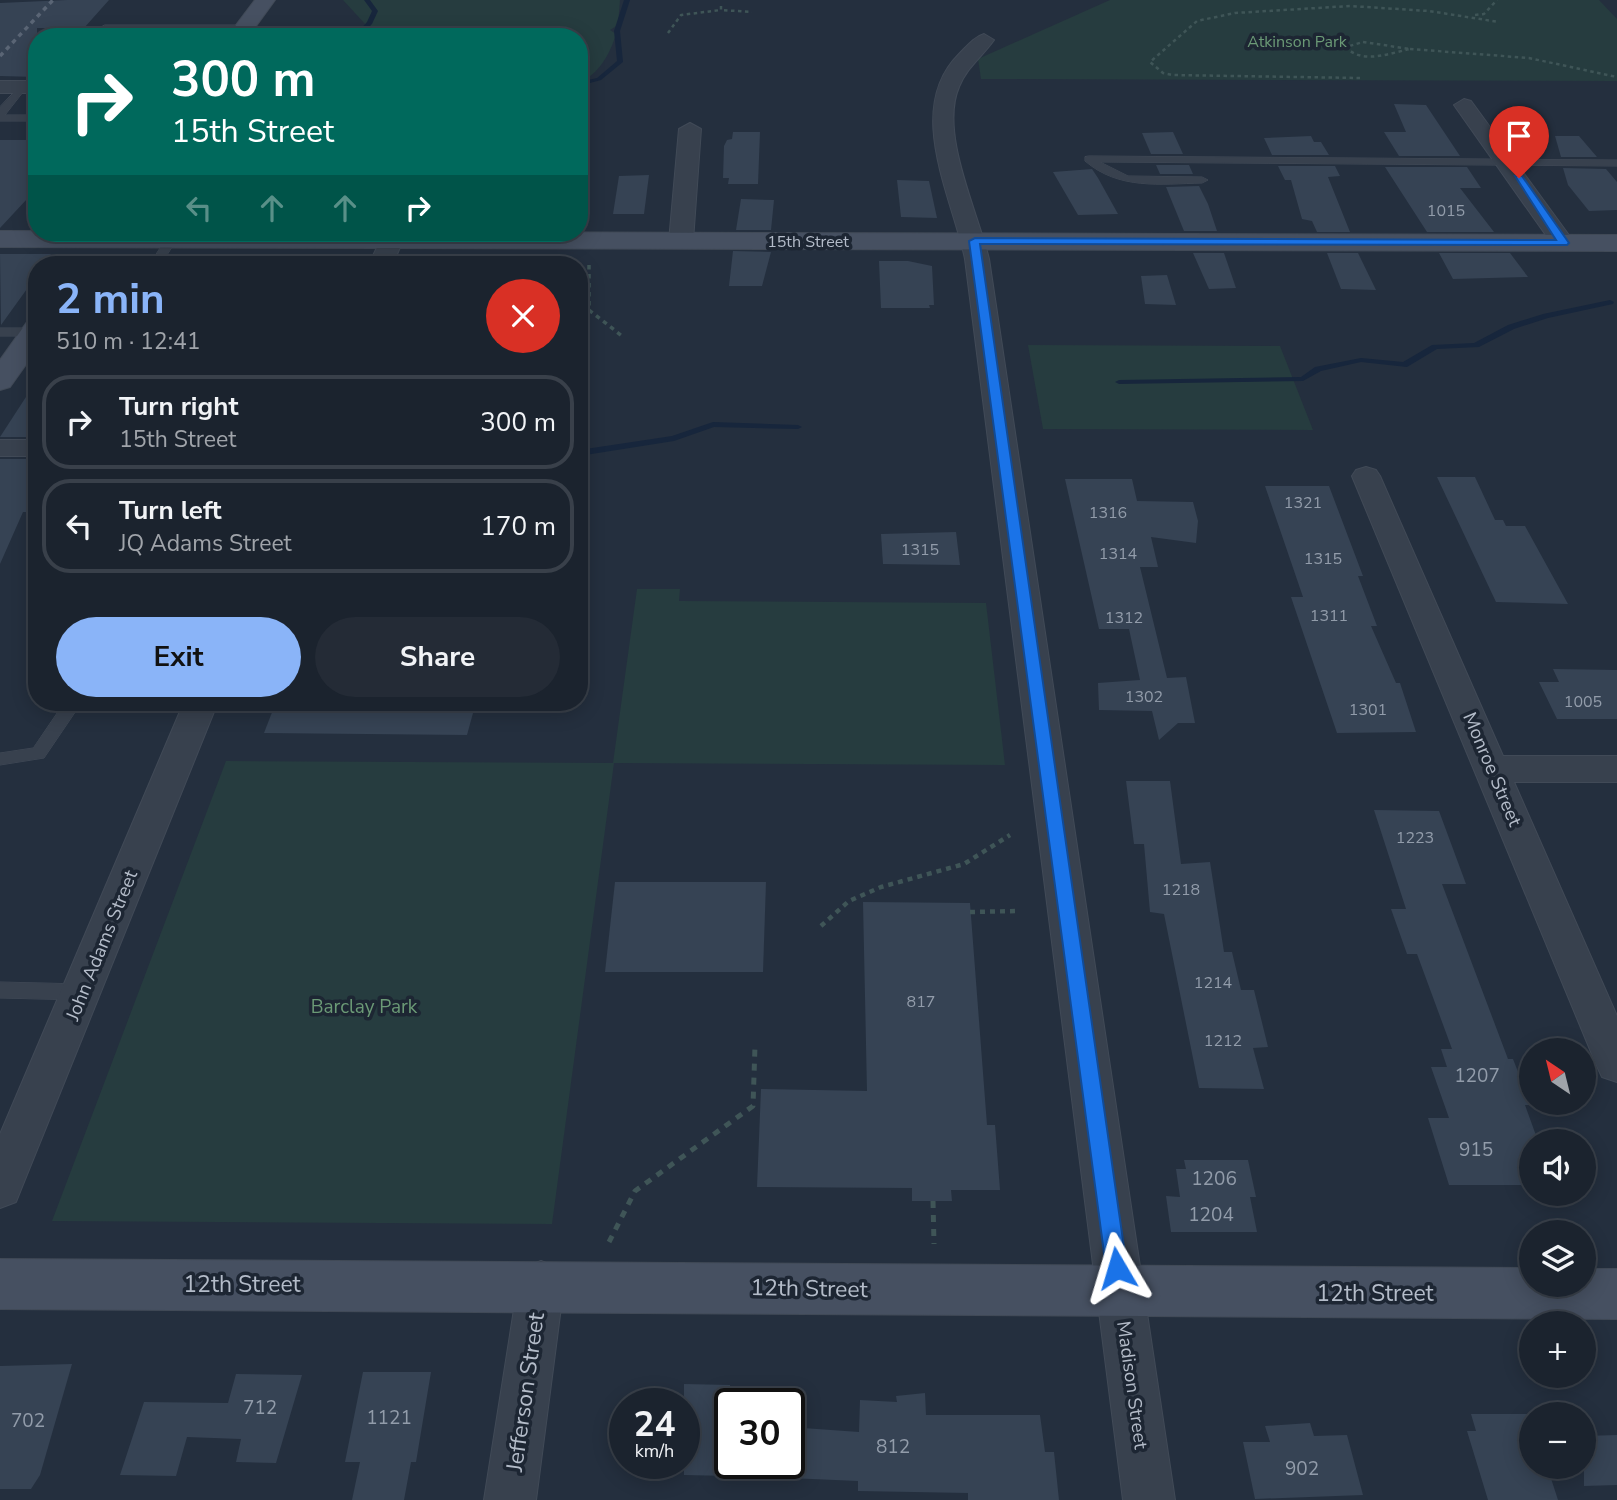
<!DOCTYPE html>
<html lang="en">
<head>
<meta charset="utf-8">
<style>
	:root { --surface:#1b232e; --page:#242b36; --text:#f1f3f6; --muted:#a0a4aa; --line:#39404a; --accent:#8ab4f8 }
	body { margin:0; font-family:"Nunito Sans",sans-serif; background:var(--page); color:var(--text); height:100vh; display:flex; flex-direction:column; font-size:26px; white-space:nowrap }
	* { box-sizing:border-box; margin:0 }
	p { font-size:23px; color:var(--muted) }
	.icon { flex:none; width:38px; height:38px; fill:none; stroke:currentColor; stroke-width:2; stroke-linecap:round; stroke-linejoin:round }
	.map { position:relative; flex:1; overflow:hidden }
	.details { position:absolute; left:28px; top:256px; width:560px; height:455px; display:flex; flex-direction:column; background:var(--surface); border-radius:28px; box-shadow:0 4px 18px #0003,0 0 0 2px var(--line) }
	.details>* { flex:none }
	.guide { position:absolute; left:28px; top:28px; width:560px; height:214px; border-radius:28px; box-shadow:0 4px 18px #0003,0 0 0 2px var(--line); background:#00695c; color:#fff; overflow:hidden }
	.needle { width:46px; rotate:325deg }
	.buttons { position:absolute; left:1519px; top:1038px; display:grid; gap:14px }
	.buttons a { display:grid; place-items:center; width:77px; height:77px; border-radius:50%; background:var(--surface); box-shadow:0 4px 18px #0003,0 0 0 2px var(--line); font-size:35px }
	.speed { position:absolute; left:609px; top:1388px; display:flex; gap:14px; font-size:35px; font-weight:700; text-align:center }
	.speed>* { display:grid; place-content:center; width:91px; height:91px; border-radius:50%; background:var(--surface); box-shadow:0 4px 18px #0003,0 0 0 2px var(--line); line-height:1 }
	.speed small { font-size:18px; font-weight:400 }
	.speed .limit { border:4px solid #111; border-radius:10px; background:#fff; color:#111 }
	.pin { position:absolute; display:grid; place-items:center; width:60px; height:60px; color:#fff; margin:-72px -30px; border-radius:50% 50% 50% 0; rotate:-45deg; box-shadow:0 0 7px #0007 }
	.pin .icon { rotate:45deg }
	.me { position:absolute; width:77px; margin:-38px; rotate:353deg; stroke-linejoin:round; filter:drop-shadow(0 0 5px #0008) }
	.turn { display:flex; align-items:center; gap:24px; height:147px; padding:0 28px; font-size:32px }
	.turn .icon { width:91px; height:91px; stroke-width:2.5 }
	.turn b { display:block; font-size:49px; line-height:60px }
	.lanes { display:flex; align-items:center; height:66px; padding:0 28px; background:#0003; justify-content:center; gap:35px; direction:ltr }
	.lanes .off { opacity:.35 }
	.round { display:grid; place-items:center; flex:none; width:74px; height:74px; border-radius:37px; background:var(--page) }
	.overview { display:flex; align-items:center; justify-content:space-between; height:119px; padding:0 28px }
	h1 { font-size:42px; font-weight:700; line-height:52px; color:var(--accent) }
	.primary-button { display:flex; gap:14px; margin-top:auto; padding:14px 28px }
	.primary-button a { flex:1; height:80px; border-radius:42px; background:var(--accent); color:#111; font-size:28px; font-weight:700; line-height:80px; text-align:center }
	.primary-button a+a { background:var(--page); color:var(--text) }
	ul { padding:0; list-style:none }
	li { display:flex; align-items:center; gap:21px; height:94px; margin:0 14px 10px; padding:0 14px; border:4px solid var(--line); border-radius:28px }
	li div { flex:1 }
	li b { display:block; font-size:26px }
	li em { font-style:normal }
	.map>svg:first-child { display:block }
	.green { fill:#263c3f }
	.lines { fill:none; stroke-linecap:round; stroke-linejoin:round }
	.stream { fill:#17263c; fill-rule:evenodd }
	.building { fill:#364354 }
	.lane-casing { stroke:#414a57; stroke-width:1 }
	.street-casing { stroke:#414a57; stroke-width:2 }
	.secondary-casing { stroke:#414a57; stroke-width:2 }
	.path-far3 { stroke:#3f5557; stroke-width:2.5; stroke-dasharray:3.5 3.5; stroke-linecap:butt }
	.path-far2 { stroke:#3f5557; stroke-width:3.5; stroke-dasharray:4.5 4.5; stroke-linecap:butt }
	.path-far1 { stroke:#3f5557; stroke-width:4.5; stroke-dasharray:5 5; stroke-linecap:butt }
	.path { stroke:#3f5557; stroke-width:5; stroke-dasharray:7 7; stroke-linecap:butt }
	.lane { fill:#38414e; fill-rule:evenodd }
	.street { fill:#38414e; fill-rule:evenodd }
	.secondary { fill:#465061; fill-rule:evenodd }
	.rail { stroke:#5a6575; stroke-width:3.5; stroke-dasharray:4.5 4.5; stroke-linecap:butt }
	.route { fill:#1a73e8; stroke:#114b97; stroke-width:2 }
	.labels { text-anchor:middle; stroke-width:7; stroke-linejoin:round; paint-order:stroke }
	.far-park-label { font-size:16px; fill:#6b9a76; stroke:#1d2633 }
	.number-label { font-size:16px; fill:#929caa }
	.far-street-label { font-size:16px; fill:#b4bcc9; stroke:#1d2633 }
	.street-label { font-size:19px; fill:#b4bcc9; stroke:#1d2633 }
	.park-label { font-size:19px; fill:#6b9a76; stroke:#1d2633 }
	.near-number-label { font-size:19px; fill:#929caa }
	.near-street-label { font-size:23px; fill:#b4bcc9; stroke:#1d2633 }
</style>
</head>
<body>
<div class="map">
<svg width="1617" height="1500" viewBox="0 0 1617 1500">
	<rect width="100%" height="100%" fill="#242f3e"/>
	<g class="green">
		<path d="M343,0h277l-2,25 -8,5 6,4c-6,20 -17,40 -37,49v-46h-220l7,-12z"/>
		<path d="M1110,0h489l18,19v62l-636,-2 -3,-20z"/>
		<path d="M1028,345l252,1 33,84 -270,-1z"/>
		<path d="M637,589h43l-1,12 307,2 19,162 -391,-2 -62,461 -500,-3 174,-460 387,2z"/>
	</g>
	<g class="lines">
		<g class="stream">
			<path d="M364,0h6l8,11 -6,13 -13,13h-6l14,-15 5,-11z"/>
			<path d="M624,0h6l-10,31 3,31 -22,18 -22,6v-4l18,-4 20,-17 -3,-30z"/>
			<path d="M1610,300l4,2 -1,2 -65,14 -34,11 -35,18 -42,2 -30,18 -46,-5 -40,9 -18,10 -184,3 -4,-2 4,-2 182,-3 14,-10 46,-9 42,4 29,-17 42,-2 34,-18 35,-11z"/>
			<path d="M713,422l85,3 4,2 -4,2 -84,-2 -40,14 -95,15v-6l93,-14z"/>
		</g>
	</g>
	<g class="building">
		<path d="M67,0h42l-25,28h-47v49l-37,-1v-73z"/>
		<path d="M1394,104l32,1 34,51h-61l-15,-24h22z"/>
		<path d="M733,132h27l-2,52h-30l1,-6h-6l1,-32 3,-6 5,-1z"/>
		<path d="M1173,132l10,22h-32l-9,-21z"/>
		<path d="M1311,136l3,6h7l8,13h-57l-8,-17z"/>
		<path d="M1555,136h24l18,21h-36z"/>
		<path d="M0,140h37v59h-10l-27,29z"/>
		<path d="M1156,165h33l4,9h-33z"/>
		<path d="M1278,166h57l5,10 -12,1 22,55h-33l-5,-11 -10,-2 -11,-39h-6z"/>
		<path d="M1385,167h82l14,21h-21l34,44h-67z"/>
		<path d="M1563,168l43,1 11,13v28l-28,1 -21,-26z"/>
		<path d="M1092,169l6,9 20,36 -40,1 -25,-43z"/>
		<path d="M649,175l-5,39h-31l6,-38z"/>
		<path d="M897,180l32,1 8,37 -36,-1z"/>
		<path d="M1199,186l9,18 9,27h-33l-18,-44z"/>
		<path d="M741,199l33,1 -3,30h-35z"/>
		<path d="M733,251l38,1 -9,34h-33z"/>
		<path d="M1193,253h31l12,35 -27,1z"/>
		<path d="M1327,253h31l18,37 -35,-1z"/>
		<path d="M1439,253h71l18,24 -75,2z"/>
		<path d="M0,254h51l-7,10h-7v11l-36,50z"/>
		<path d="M879,261h29l24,5 2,39h-5l1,3h-49z"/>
		<path d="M1167,275l9,30 -31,-1 -4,-28z"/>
		<path d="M37,380v57h-37z"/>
		<path d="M0,459h37v53h-14l-23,52z"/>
		<path d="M1437,477h38l20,43h8l3,6h19l43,78 -72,-2z"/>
		<path d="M1065,479h67l5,22 56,1 5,19 -2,22 -45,-6 7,30h-18l27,111 19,-1 9,46h-17l-19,17 -7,-29 -53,-1 -1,-27 42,-3 -11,-51h-30z"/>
		<path d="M1265,486h64l34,90h-5l19,50h-6l25,57h4l16,49 -79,1 -46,-136h12z"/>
		<path d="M956,532l4,33 -77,-1 -2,-30z"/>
		<path d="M1553,669l64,1v49h-60l-18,-37h20z"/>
		<path d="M276,702h200l-9,33 -203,-2z"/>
		<path d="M1126,781h44l11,83 29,-2 14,90h8l9,38h13l14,57 -15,1 11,41 -65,-1 -35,-174 -14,-2 -6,-68h-10z"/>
		<path d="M1374,810l65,1 27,73h-24l66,175h5l18,46h-6l13,36h-7v44h-82l-21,-67h21l-18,-51h16l-6,-18h11l-35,-95h-10l-16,-45h15z"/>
		<path d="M615,882h151l-3,90h-158z"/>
		<path d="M863,902l107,1 17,222h8l5,65h-49l1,11h-40v-13l-155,-1 4,-98 106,2z"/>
		<path d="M1184,1160h64l8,37h-6l7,35h-86l-5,-36 14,1 -4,-28h10z"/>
		<path d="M72,1364l-32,111 -9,14h-31v-123z"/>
		<path d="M363,1372h68l-15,90h-5l-7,38h-52l8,-38h-15z"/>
		<path d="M236,1374l66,1 -26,88 -40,-1 5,-23 -54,-2 -11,39 -56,-1 24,-73 84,1z"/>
		<path d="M684,1384l46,1v91l-46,-1z"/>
		<path d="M925,1393l1,22h114l5,37h9l5,48h-91v-7l-110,-2v-10l-69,-3v-51l70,5 1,-32 37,2 -1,-6z"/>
		<path d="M1471,1414h59l1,52h16l11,34h-70l-21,-69h9z"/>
		<path d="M1310,1423l4,13 33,-1 16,60 -108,4 -12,-57h27l-5,-16z"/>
		<path d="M1617,1435v50l-33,1v-50z"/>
	</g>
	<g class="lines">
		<g class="lane-casing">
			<g id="lane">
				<path d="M105,25h139l5,3 -5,3h-137l-11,6h-13z"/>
				<path d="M22,84l5,3 -22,28h32v6h-37v-14z"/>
				<path d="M1089,156l528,4v6l-517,-4 28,14 74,1 6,3 -6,3c-42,1 -83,7 -117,-22v-4z"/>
				<path d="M171,235l6,4 -10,16h145l6,4 -3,5 -160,-2 -2,-3 14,-22z"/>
				<rect x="0" y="328" width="37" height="8"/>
				<path d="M65,702h17l-38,56 -44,7v-12l33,-5z"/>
				<path d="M0,982l82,2 7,2 3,6 -3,6 -7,2 -82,-2z"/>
			</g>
		</g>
		<g class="street-casing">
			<g id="street">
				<path d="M984,34l10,6c-12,17 -27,27 -35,47 -20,46 19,125 30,172l186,1241h-52l-158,-1241c-13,-63 -61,-150 -6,-205 8,-8 15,-17 25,-20z"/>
				<rect x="0" y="81" width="37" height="12"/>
				<path d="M1464,99l7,2 100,137 4,5 -4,5h-16l-101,-143z"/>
				<path d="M690,123l11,6 -8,112 -4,5h-16l-4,-5 10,-112z"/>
				<path d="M391,233l8,2 4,5 -10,24h-24l14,-29z"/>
				<rect x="0" y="440" width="37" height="16"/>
				<path d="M1366,467l10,3 4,6 123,280h114v26h-103l103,234v66l-15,-5 -6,-13 -244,-588 4,-6z"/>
				<path d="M184,702h34l-196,485 -6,15 -16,6v-74z"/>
				<path d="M541,1261l17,7 6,16 -28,216h-52l34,-216 6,-16z"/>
			</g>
		</g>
		<g class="secondary-casing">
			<g id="secondary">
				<path d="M255,0h20l-27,37h-21z"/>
				<path d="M0,231l1617,4v16l-1617,-4z"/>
				<path d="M37,320v29l-27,38 -10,3v-30l27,-38z"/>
				<path d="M0,1259l1531,9v16h53v-15h33v50l-1617,-10z"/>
			</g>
		</g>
		<g class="path-far3">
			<path d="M721,6v4l31,2"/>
			<path d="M1475,15l9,-1 13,-14"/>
			<path d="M668,33l13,-18 40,-5"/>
			<path d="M1363,42l47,7c-20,4 -48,16 -64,-2z"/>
			<path d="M1410,49l119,9 88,19"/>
			<path d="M1360,78l-188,-3 -9,-2 -13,-11 47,-41 38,-8 115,-7 79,5 70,11"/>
		</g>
		<path class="path-far2" d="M589,265v45l33,26"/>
		<g class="path-far1">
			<path d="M970,912l48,-1"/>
			<path d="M821,926l28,-25 32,-14 83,-23 46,-29"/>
		</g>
		<g class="path">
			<path d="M933,1201l1,43"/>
			<path d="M609,1242l26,-51 118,-85 2,-60"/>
		</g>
		<use href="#lane" class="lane"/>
		<use href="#street" class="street"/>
		<use href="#secondary" class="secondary"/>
		<path class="rail" d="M0,56l53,-56"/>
	</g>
	<path class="route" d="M1515,176h7l47,67 -2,2 -587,-1 147,1024 -3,7 -7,3 -8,-3 -3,-7 -137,-1027 6,-3 581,2z"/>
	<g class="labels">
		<g class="far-park-label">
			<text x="1297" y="47">Atkinson Park</text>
		</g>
		<g class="number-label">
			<text x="1446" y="216">1015</text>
			<text x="1303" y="508">1321</text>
			<text x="1108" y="518">1316</text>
			<text x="920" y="555">1315</text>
			<text x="1118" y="559">1314</text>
			<text x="1323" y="564">1315</text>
			<text x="1329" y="621">1311</text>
			<text x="1124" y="623">1312</text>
			<text x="1144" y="702">1302</text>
			<text x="1583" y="707">1005</text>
			<text x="1368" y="715">1301</text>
			<text x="1415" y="843">1223</text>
			<text x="1181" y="895">1218</text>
			<text x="1213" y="988">1214</text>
			<text x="921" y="1007">817</text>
			<text x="1223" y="1046">1212</text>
		</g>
		<g class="far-street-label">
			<text x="808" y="247">15th Street</text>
		</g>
		<g class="street-label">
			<text transform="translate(1493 769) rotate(67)" y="7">Monroe Street</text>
			<text transform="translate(101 945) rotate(-68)" y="7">John Adams Street</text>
			<text transform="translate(1133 1385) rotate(82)" y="7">Madison Street</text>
		</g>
		<g class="park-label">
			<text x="364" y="1013">Barclay Park</text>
		</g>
		<g class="near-number-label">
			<text x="1477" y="1082">1207</text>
			<text x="1476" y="1156">915</text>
			<text x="1214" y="1185">1206</text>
			<text x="1211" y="1221">1204</text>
			<text x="260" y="1414">712</text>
			<text x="389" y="1424">1121</text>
			<text x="28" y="1427">702</text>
			<text x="893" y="1453">812</text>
			<text x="1302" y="1475">902</text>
		</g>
		<g class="near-street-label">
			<text x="242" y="1292">12th Street</text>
			<text transform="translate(809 1288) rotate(1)" y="8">12th Street</text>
			<text x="1375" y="1301">12th Street</text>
			<text transform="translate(525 1392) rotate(-82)" y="8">Jefferson Street</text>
		</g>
	</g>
</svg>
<div class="buttons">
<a><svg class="needle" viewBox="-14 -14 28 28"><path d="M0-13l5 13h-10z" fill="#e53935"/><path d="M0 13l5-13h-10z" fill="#a0a4aa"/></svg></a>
<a><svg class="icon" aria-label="sound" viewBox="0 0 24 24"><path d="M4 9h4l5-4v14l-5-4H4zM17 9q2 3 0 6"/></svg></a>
<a><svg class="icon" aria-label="layers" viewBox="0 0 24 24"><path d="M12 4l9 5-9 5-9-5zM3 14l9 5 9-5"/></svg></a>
<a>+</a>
<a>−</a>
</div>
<div class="speed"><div>24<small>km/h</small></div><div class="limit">30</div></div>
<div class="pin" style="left:1519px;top:178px;background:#d93025"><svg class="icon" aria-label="arrive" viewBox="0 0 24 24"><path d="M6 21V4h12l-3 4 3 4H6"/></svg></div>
<svg class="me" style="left:1117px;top:1268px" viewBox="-20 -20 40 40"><path d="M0-17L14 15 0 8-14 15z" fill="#1a73e8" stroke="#fff" stroke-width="4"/></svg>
<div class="guide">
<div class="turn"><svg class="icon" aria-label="right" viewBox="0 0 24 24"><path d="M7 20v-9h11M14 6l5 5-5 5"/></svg><div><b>300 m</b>15th Street</div></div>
<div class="lanes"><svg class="icon off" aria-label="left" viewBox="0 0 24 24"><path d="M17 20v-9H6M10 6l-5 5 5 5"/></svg><svg class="icon off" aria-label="ahead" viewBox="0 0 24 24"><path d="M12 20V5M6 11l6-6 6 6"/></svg><svg class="icon off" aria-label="ahead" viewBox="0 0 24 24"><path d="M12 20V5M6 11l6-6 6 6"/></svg><svg class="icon" aria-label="right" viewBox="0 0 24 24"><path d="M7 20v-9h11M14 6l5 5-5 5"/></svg></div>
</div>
<section class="details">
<div class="overview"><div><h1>2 min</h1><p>510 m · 12:41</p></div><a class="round" style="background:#d93025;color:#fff"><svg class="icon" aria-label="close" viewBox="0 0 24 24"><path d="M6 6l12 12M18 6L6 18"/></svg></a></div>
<ul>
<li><svg class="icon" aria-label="right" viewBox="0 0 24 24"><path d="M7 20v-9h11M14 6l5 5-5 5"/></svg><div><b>Turn right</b><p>15th Street</p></div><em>300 m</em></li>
<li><svg class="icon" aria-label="left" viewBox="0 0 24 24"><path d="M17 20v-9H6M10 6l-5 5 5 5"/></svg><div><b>Turn left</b><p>JQ Adams Street</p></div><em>170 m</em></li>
</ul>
<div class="primary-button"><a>Exit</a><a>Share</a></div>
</section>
</div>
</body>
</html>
